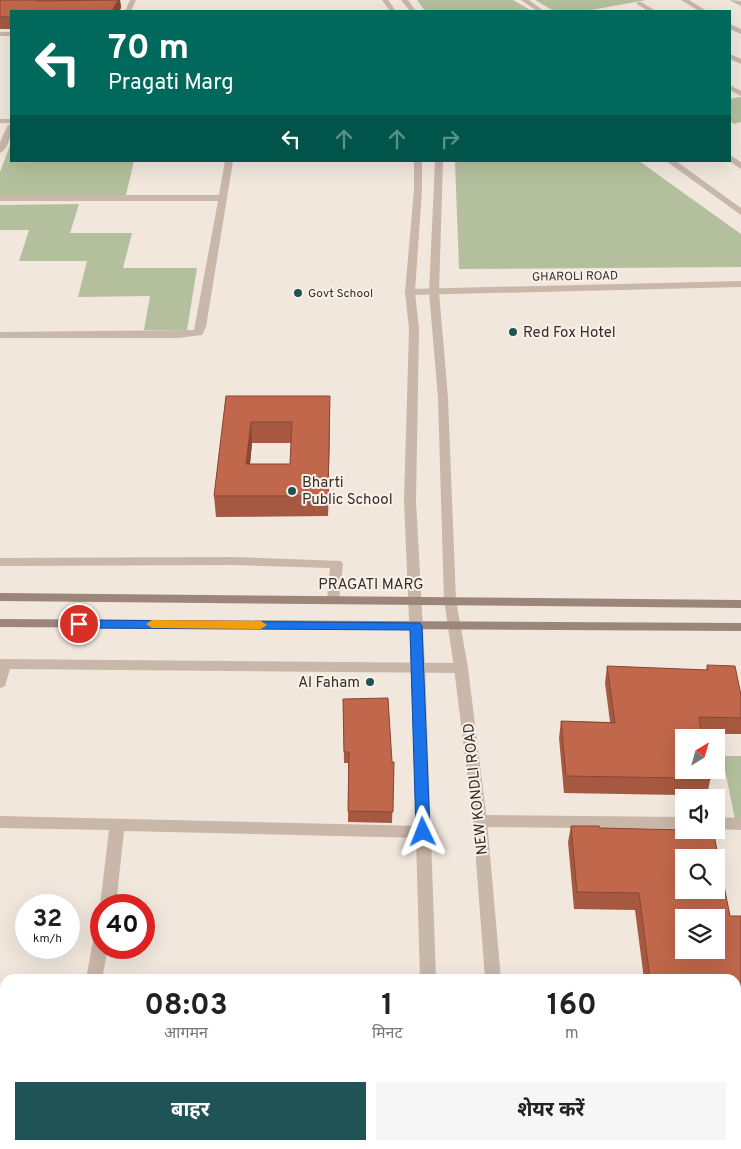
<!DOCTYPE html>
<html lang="hi">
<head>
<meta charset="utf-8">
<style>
	:root { --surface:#fff; --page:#f6f6f6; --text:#222; --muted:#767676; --accent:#205356 }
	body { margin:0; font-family:Overpass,"Noto Sans Devanagari",sans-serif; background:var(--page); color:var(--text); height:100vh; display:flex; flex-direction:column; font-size:19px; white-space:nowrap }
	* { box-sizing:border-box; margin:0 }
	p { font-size:16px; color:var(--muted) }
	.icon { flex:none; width:28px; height:28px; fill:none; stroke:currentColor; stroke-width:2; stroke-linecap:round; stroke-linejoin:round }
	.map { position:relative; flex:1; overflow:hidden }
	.side { position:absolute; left:0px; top:974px; width:741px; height:176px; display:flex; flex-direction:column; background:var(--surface); border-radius:15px 15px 0 0; box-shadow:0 5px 20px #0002 }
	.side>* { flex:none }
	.guide { position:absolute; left:10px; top:10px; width:721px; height:152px; border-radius:0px; box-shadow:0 5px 20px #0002; background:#00695c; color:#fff; overflow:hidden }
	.needle { width:32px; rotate:37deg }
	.tools { position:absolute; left:675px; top:729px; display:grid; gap:10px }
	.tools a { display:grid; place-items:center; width:50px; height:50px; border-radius:0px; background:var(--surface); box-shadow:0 5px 20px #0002; font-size:25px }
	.speed { position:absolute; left:15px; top:894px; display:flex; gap:10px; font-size:25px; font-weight:700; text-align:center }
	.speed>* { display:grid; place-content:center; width:65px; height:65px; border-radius:50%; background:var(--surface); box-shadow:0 5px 20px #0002; line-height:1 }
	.speed small { font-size:12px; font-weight:400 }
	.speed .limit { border:8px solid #d22; background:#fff; color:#111 }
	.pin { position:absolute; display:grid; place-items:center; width:42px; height:42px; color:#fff; margin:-21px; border:2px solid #fff; border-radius:50%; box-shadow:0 1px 5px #0007 }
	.me { position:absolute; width:55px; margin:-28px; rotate:358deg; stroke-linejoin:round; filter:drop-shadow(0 0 4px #0008) }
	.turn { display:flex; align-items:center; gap:18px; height:105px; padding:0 15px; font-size:22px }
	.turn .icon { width:65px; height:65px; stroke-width:2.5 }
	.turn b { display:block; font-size:35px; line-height:42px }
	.lanes { display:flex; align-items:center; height:48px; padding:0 15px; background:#0003; justify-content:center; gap:25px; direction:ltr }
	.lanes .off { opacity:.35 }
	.eta { display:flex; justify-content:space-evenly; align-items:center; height:85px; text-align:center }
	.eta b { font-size:30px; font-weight:700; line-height:35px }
	.button { display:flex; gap:10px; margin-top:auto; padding:10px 15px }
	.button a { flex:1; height:58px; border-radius:0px; background:var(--accent); color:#fff; font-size:20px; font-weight:700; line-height:58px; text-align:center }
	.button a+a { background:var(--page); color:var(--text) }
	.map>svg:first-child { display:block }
	.green { fill:#b4c09d }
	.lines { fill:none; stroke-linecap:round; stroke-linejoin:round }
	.minor { fill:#c9b7a9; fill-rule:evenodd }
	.tertiary { fill:#c9b7a9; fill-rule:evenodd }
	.secondary { fill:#9c867a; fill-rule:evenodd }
	.wall { fill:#a65940; fill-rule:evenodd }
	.shaded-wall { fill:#874834 }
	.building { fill:#c1674b; stroke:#874834; fill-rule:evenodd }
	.route { fill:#1a73e8; stroke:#114b97 }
	.slow { fill:#f59e0b }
	.poi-dot { fill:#205356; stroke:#f9f1e9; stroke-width:2 }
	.labels { text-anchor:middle; stroke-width:4; stroke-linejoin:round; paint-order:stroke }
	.far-street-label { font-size:12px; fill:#362d29; stroke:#f9f1e9 }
	.far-poi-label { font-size:12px; fill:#362d29; stroke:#f9f1e9; text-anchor:start }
	.poi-label { font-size:15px; fill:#362d29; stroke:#f9f1e9; text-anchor:start }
	.street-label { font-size:15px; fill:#362d29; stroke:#f9f1e9 }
</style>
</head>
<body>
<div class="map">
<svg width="741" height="1149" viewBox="0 0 741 1149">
	<rect width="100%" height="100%" fill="#f1e7dd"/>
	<g class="green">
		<path d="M417,0h96l19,11h-107z"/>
		<path d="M535,0h111l-60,11h-32z"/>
		<path d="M741,97v25l-7,2 -4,-3v-22z"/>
		<path d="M11,143v18h123l-8,34 -126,1v-24z"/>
		<path d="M455,161h184l102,73v33l-282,2z"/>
		<path d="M79,204l-9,29h62l-9,35h74l-10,62h-43l6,-34 -72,1 9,-36h-68l10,-31h-29v-25z"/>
		<path d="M722,756h19v68h-5z"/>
	</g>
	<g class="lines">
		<g class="minor">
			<path d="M130,0h6l-5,11h-6z"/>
			<path d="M521,0h8l15,11h-7z"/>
			<path d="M681,0h8l18,11h-8z"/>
			<path d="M730,0l11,1v5l-10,-5z"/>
			<path d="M637,2h4l15,9h-8l-11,-7z"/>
			<path d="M730,24l11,5v5l-11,-5z"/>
			<rect x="0" y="32" width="11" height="4"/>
			<path d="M730,54l11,5v5l-11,-5z"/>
			<path d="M730,85l11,6v5l-11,-6z"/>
			<rect x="0" y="119" width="11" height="4"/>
			<path d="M8,125h3c0,10 -2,23 -11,28v-11z"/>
			<path d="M730,155l11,7v7l-12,-8z"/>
			<path d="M225,161h8l-27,166 -4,8 -24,3h-178v-6l194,-2 24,-129h-218v-6h219z"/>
			<path d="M666,161h10l65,47v7z"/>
			<path d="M741,281v6l-331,8 -5,-3 5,-3z"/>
			<path d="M233,557l108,4 2,3 -4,36 -6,4 -6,-4 3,-32 -97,-3 -233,1v-8z"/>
			<path d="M0,659l461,4 5,2 2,3 -2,3 -5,2 -451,-4 -5,17 -5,2z"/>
			<path d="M480,815l204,2v12l-204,-2 -5,-2 -2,-4 2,-4z"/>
			<path d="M0,816l423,10 5,2 3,4 -3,4 -5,2 -299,-7 -8,74h-15v2l-1,-2 9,-75 -109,-2z"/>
			<path d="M716,817l25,1v12l-25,-1z"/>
			<path d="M101,934v14h7l-6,31h-16l7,-38 2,-5z"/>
			<path d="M51,1145h18l-1,4h-18z"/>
		</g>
		<g class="tertiary">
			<path d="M382,0h6l8,11h-6z"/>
			<path d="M401,0h7l8,11h-6z"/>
			<path d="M414,161h8v29l-7,102 4,37 -3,172 9,165 11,313h-16l-9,-313 -7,-165 5,-172 -4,-37 9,-102z"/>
			<path d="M435,161h8l-4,131 9,106 8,202 12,68 19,153 14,158h-16l-12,-158 -19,-153 -10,-68 -6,-202 -9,-106z"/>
			<rect x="425" y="1145" width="18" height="4"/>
			<rect x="497" y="1145" width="18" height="4"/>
		</g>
		<g class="secondary">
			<path d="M0,593l741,7v8l-741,-7z"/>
			<path d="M0,619l741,4v8l-741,-4z"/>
		</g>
	</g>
	<g class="wall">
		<path d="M0,0h120l1,8 -2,3h-108v18h-11z"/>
		<path d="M226,396l104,20 -2,100 -112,1 -2,-21zM252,443h39l-1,21h-40z"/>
		<path d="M707,665l34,30v39h-39l8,46 -3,17h-28v-2l-115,-2 -5,-55 2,-17 49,1 -5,-39 2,-17 99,4z"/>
		<path d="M343,699l49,63h2l-2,61 -44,-1v-59h-4z"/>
		<path d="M571,826l29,2 86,2h27l17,86h11v90h-5v-27h-92l-9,-69 -61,-1 -6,-67z"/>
		<path d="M736,1061h5v85l-20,-1h15z"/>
		<path d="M583,1145h87v1l-1,3h-85z"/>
	</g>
	<g class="shaded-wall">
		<path d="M118,0h2l1,8 -2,3h-7z"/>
		<path d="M330,396v20l-2,100v-20z"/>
		<path d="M251,422l1,21 -4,41 -2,-20z"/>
	</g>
	<g class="building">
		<path d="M0,0h36v1l82,-1 -6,11h-101v6h-11z"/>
		<path d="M226,396h104l-2,100h-114zM251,422h41l-2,42h-44z"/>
		<path d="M707,665l28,1 6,29v23l-42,-1 3,21h-18v32h24l2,10h-28v-2l-116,-2 -5,-55 54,2 -8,-57 101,4z"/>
		<path d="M388,698l4,64h2l-1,50 -45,-1 1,-59h-5l-1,-53z"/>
		<path d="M571,826h28l1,2 87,2h26l17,86h11v73h-5v-10h-86l-11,-86 -62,-1zM684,858h32v32h-32zM684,918h32v32h-32z"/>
		<rect x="736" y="1061" width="5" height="74"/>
		<path d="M588,1145h82v1h-81z"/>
	</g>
	<path class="route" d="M79,620l341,3 2,3 8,206 -2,4 -5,1 -5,-1 -2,-4 -6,-202 -331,-2 -6,-4z"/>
	<path class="slow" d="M152,620l109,1 6,4 -6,4 -109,-1 -6,-4z"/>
	<g class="poi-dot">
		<circle cx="298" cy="293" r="5"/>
		<circle cx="513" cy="332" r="5"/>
		<circle cx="292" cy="491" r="5"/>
		<circle cx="370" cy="682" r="5"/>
	</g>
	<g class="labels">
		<g class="far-street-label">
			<text transform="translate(575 276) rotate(-1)" y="4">GHAROLI ROAD</text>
		</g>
		<g class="far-poi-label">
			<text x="308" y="297">Govt School</text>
		</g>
		<g class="poi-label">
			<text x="523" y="337">Red Fox Hotel</text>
			<text x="302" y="487">Bharti<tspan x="302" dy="17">Public School</tspan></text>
			<text x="360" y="687" text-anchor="end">Al Faham</text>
		</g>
		<g class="street-label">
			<text x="371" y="589">PRAGATI MARG</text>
			<text transform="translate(475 789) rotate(-96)" y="5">NEW KONDLI ROAD</text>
		</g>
	</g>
</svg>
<div class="tools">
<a><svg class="needle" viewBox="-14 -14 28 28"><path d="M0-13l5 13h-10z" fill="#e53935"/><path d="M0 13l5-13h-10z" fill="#767676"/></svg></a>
<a><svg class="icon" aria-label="sound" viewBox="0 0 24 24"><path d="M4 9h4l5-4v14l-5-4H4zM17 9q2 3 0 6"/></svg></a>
<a><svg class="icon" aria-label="search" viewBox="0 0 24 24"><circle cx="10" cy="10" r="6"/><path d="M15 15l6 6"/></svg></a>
<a><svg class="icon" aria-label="layers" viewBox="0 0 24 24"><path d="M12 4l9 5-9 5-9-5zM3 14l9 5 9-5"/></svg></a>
</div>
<div class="speed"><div>32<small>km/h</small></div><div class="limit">40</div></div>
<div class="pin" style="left:79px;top:624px;background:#d93025"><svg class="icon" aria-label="arrive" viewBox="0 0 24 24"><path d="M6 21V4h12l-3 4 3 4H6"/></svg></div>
<svg class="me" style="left:423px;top:832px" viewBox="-20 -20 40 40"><path d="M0-17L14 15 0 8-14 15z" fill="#1a73e8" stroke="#fff" stroke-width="4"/></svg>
<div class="guide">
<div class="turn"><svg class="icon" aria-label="left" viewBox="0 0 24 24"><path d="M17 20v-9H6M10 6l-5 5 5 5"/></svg><div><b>70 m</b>Pragati Marg</div></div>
<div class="lanes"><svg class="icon" aria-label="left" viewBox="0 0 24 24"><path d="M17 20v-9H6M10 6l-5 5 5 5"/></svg><svg class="icon off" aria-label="ahead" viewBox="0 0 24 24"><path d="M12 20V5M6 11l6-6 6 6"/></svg><svg class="icon off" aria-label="ahead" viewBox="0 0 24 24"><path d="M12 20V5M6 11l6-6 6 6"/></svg><svg class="icon off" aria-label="right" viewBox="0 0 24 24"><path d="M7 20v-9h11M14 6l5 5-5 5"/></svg></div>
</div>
<section class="side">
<div class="eta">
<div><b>08:03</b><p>आगमन</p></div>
<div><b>1</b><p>मिनट</p></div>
<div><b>160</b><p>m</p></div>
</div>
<div class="button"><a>बाहर</a><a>शेयर करें</a></div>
</section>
</div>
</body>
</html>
